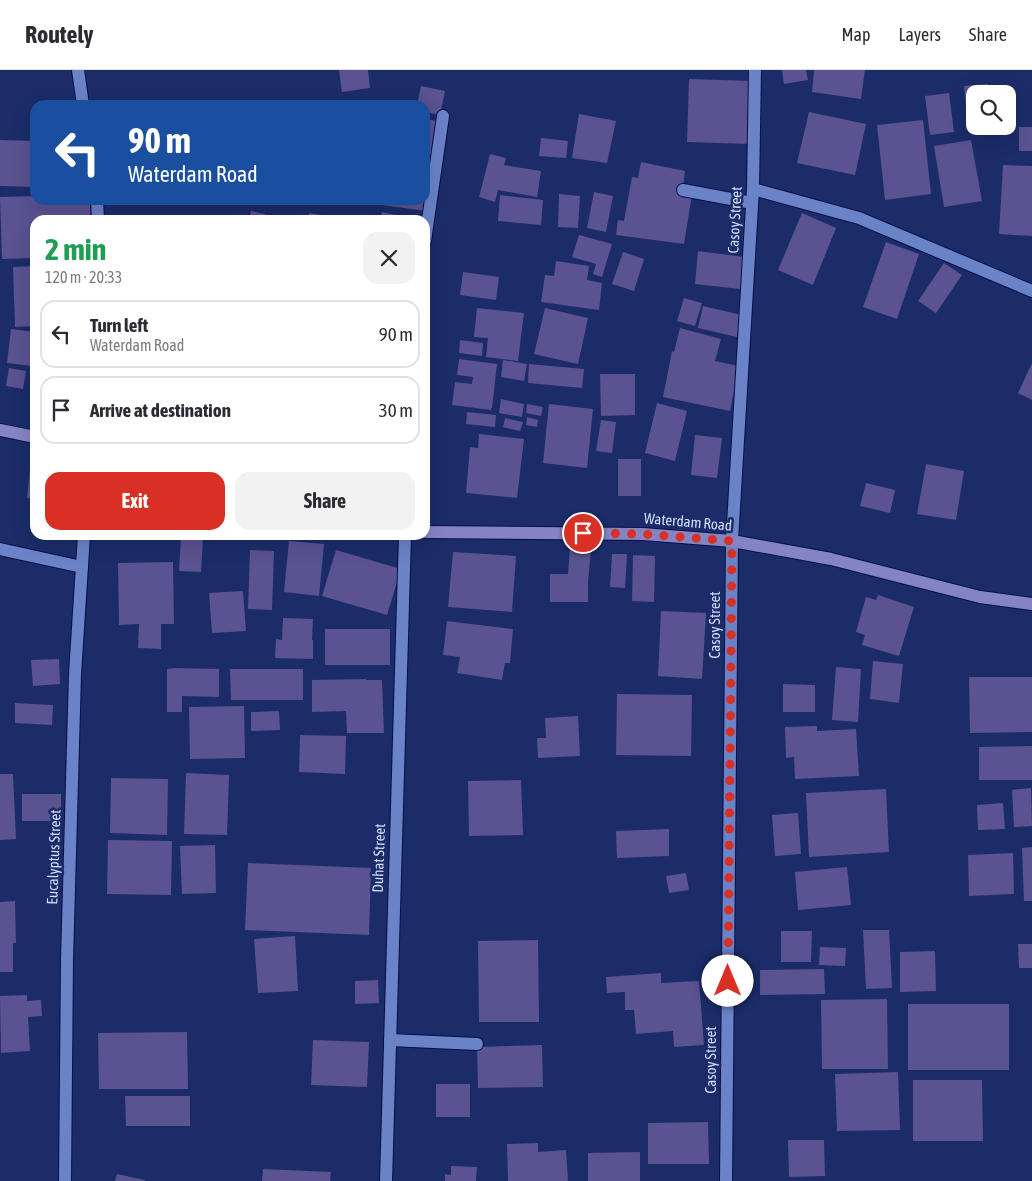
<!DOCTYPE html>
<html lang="en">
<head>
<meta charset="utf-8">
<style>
	:root { --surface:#fff; --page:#f2f2f3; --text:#2b2b33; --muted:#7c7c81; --line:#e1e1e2; --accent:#d93025 }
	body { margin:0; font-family:"Asap Condensed",sans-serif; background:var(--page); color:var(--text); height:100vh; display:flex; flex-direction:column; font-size:19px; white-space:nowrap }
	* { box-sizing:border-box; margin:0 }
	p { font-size:16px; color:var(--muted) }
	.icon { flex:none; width:28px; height:28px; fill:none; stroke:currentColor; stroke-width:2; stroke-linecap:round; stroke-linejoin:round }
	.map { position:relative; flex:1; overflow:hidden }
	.panel { position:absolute; left:30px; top:145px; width:400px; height:325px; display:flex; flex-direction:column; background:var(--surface); border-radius:15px; box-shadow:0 5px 20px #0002 }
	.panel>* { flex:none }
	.top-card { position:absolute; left:30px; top:30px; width:400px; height:105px; border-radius:15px; box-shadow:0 5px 20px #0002; background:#1a4fa0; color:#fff; overflow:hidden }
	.fabs { position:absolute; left:966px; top:15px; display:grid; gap:10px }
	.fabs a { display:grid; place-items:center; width:50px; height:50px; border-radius:10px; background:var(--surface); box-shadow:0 5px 20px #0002; font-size:25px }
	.pin { position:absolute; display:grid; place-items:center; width:42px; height:42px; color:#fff; margin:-21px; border:2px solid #fff; border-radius:50%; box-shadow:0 1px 5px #0007 }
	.me { position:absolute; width:55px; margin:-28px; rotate:0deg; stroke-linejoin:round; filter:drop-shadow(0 0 4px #0008) }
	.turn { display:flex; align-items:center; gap:18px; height:105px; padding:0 15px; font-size:22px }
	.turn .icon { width:65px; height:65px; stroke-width:2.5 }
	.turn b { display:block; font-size:35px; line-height:42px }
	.round { display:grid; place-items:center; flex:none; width:52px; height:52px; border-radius:15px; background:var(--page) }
	.summary { display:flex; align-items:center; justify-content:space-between; height:85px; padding:0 15px }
	h1 { font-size:30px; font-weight:700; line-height:38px; color:#1e9e55 }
	.primary-button { display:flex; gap:10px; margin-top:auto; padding:10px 15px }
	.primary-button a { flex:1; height:58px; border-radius:15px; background:var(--accent); color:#fff; font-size:20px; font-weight:700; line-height:58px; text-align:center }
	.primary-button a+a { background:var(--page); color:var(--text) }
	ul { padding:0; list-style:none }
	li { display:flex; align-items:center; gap:15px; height:68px; margin:0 10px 8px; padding:0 5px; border:2px solid var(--line); border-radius:15px }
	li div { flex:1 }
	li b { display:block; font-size:19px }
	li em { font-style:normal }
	header { display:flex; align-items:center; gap:30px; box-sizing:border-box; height:70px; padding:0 25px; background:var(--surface); border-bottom:1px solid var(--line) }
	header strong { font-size:24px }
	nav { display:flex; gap:28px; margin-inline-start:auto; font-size:18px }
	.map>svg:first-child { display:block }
	.building { fill:#5a5291 }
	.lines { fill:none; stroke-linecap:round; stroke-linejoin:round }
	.lane-casing { stroke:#07104b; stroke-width:14 }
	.street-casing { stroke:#07104b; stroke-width:14 }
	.secondary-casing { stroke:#07104b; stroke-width:14 }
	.lane { stroke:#6a82c6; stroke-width:12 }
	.street { stroke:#6a82c6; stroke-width:12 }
	.secondary { stroke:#8484c3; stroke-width:12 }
	.route { stroke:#d93025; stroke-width:9; stroke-dasharray:0 16.2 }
	.labels { text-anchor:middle; stroke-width:5; stroke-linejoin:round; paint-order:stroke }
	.street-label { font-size:15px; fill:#d1ddfb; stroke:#1b2c68 }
</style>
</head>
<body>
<header>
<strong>Routely</strong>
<nav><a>Map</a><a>Layers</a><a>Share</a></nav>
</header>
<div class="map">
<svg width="1032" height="1111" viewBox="0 0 1032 1111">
	<rect width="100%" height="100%" fill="#1b2c68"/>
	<g class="building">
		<path d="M339,0h29l2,18 -28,4z"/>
		<path d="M782,0h24l2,10 -24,4z"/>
		<path d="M814,0h51l-4,29 -49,-7z"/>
		<path d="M689,9l63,2 -1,63 -64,-2z"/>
		<path d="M988,14l1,10h-14v34h-7l-4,-42z"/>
		<path d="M421,16l24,5 -5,24 -15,-3v-7h-8z"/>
		<path d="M949,23l5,39 -24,3 -5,-39z"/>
		<path d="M809,42l57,12 -11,51 -58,-12z"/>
		<path d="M579,44l37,7 -9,42 -35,-5z"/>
		<path d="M425,49l13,2 -6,39 -7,-1z"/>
		<path d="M923,50l8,74 -46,6 -8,-75z"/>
		<rect x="1019" y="57" width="13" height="24"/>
		<path d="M541,68l27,3 -2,17 -27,-2z"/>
		<path d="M0,70l35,1v46l-35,-1z"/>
		<path d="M971,70l11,61 -38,6 -10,-61z"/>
		<path d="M490,84l16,4 -2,7 37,6 -4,26 -39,-7 -3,12 -16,-5z"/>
		<path d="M641,92l44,9 -2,15 10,2 -9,56 -68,-9 2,-15 6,1 8,-44 6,1z"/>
		<path d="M425,93l8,1 -7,47 -44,-6 1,-5h42z"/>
		<path d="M1003,95l29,1v70l-33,-2z"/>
		<path d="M594,122l19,4 -7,36 -19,-4z"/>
		<path d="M559,124l21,2 -2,32 -20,-1z"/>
		<path d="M500,125l43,5 -2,25 -43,-4z"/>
		<path d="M35,126v4h55l1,20h-56v38l-33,1 -2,-62z"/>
		<path d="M358,130h19l-1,4 -18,-3z"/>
		<path d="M251,141l14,3 -1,6h-15z"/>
		<path d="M382,142l34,7v1h-36z"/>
		<path d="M309,143l39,6v1h-40z"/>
		<path d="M802,143l34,15 -23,57 -35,-15z"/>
		<path d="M579,165l33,9 -10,33 -9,-3 3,-10 -24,-7z"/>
		<path d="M886,172l33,12 -22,65 -34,-12z"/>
		<path d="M698,181l46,6 -4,32 -45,-5z"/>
		<path d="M623,182l21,7 -10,32 -22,-7z"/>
		<path d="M556,191l33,5 -2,14 15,3 -3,27 -58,-8 4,-27 9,1z"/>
		<path d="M944,193l18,12 -26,38 -18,-12z"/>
		<path d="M35,196v60l-20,1 -2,-60z"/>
		<path d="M463,202l36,5 -3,23 -36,-5z"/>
		<path d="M684,228l18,5 -7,23 -18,-5z"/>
		<path d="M703,236l39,9 -5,22 -39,-9z"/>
		<path d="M477,238l47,5 -6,48 -32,-4 2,-19 -14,-1z"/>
		<path d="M545,238l43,10 -10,46 -44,-10z"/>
		<path d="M680,258l41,11 -6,22 24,5 -9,45 -67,-14 9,-46 2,1z"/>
		<path d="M11,259l24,3 -3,34 -25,-3z"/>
		<path d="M460,270l23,3 -1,13 -23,-3z"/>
		<path d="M459,289l38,5 -5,44h-1v2l-39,-5 3,-23 17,2 1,-7 -16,-2z"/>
		<path d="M503,290l24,4 -3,17 -23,-4z"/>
		<path d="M1032,293v37l-14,-7z"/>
		<path d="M529,294l55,5 -2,19 -54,-5z"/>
		<path d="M9,298l17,3 -3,18 -17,-3z"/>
		<path d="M600,304h35v41l-34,1z"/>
		<path d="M501,329l23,5 -2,13 -23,-4z"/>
		<path d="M657,333l30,8 -12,50 -30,-8z"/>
		<path d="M527,334l16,3 -2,9 -15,-3z"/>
		<path d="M549,334l44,5 -6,59 -44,-5z"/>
		<path d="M467,342l29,3 -1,12 -29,-3z"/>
		<path d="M527,347l11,3 -1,7 -11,-2z"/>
		<path d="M505,348l18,4 -3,9 -17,-4z"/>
		<path d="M601,350l15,2 -4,31 -16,-2z"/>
		<path d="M479,364l45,5 -7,59 -51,-5 4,-46 8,1z"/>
		<path d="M695,365l27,3 -5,40 -26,-3z"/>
		<rect x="618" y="389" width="23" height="37"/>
		<path d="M31,390h4v57h-5l1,-19h-4z"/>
		<path d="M926,394l38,7 -8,49 -39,-6z"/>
		<path d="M866,413l29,7 -5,23 -30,-7z"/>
		<path d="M181,467l22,1 -2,34 -22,-1z"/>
		<path d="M289,471l35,3 -5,52 -35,-4z"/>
		<path d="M570,477l21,3 -3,32v20h-38v-28h18z"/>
		<path d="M250,480l24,1 -2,59 -24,-1z"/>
		<path d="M336,480l65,19 -14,46 -65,-19z"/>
		<path d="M453,482l63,4 -4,56 -64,-5z"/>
		<path d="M612,484h15l-2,34 -15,-1z"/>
		<path d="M633,485l22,1 -1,46 -22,-1z"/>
		<path d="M173,492l1,62h-13v25l-23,-1 1,-24 -20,1 -1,-62z"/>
		<path d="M243,521l3,40 -34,2 -3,-40z"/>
		<path d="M878,525l36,12 -15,49 -37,-11 3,-10 -9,-3 10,-35 10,3z"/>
		<path d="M661,541l45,2 -4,66 -44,-3z"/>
		<path d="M283,548l30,1 -1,21h1v19l-38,-1 1,-19 6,1z"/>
		<path d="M447,551l66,8 -3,34h-5l-3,17 -45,-7 3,-16 -17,-2z"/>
		<rect x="325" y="559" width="65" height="36"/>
		<path d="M59,589l1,25 -27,2 -2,-26z"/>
		<path d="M873,591l30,3 -4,39 -29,-4z"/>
		<path d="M836,597l25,2 -3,53 -26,-2z"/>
		<path d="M174,598l45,1v28l-37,-1v16h-15v-43z"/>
		<path d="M230,599h73v31h-72z"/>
		<path d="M969,607h63v55l-62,1z"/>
		<path d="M366,609v1h16l2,53h-37l-1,-22 -34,1v-32z"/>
		<path d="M783,614l32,1v27h-32z"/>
		<path d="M617,624l75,1 -1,61 -75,-1z"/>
		<path d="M15,633l38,2 -1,20 -37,-2z"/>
		<path d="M244,636l1,52 -55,1 -1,-52z"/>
		<path d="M279,641l1,19 -29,1v-19z"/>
		<path d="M578,646l2,40 -42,2 -1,-20h9l-1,-20z"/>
		<path d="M817,656v5l39,-2 3,47 -64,3 -1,-22 -8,1 -1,-31z"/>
		<path d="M300,665l46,1 -1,38 -46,-2z"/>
		<path d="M1032,676v34h-53v-33z"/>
		<path d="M186,703l43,2 -2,60 -43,-1z"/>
		<path d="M0,704h13l3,65 -16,1z"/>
		<path d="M111,708l57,1 -1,56 -57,-2z"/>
		<path d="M521,710l2,55 -54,1 -1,-55z"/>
		<path d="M1031,718l1,38 -18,1 -2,-37z"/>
		<path d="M886,719l3,63 -80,5 -3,-64z"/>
		<rect x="22" y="724" width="39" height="27"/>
		<path d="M1003,733l2,26 -27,1 -1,-25z"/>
		<path d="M798,743l3,41 -26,2 -3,-41z"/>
		<path d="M669,759v27l-52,2 -1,-27z"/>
		<path d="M108,770l64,1 -1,54 -64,-1z"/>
		<path d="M215,775l1,48 -34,1 -2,-48z"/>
		<path d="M1032,777v54h-8l-2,-53z"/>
		<path d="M1013,783l1,41 -45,2 -1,-41z"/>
		<path d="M248,793l123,5 -2,67 -124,-5z"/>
		<path d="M847,797l4,38 -53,5 -3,-38z"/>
		<path d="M686,803l3,17 -20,3 -3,-17z"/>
		<path d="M15,831l1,42h-3v29h-13v-70z"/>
		<path d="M863,860h26l3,58 -26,1z"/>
		<path d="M781,861h31l-1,31h-30z"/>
		<path d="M295,866l3,55 -40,2 -4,-54z"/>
		<path d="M538,870l1,82h-60l-1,-81z"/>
		<path d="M1018,874h14v24h-13z"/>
		<path d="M820,877l26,1 -1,18 -26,-1z"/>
		<path d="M935,881l1,40 -36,1v-40z"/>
		<path d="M824,899l1,25 -65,1v-25z"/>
		<path d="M661,903v10l38,-2 5,64 -30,2 -1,-16 -37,3 -2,-24h-9v-18l-18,1 -1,-16z"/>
		<path d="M378,910l1,23 -24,1v-23z"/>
		<path d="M27,925v6l14,-1 1,16 -14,1 2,34 -29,2 -1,-57z"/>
		<path d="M887,929l1,70h-66l-1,-69z"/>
		<rect x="908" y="934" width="101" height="66"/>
		<path d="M187,962l1,57h-89l-1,-56z"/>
		<path d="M313,970l56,2 -2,45 -56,-2z"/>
		<path d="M542,975l1,42 -65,1 -1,-41z"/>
		<path d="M898,1002l2,58 -63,1 -2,-57z"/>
		<path d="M913,1010h69l1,61h-70z"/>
		<rect x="436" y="1014" width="34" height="33"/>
		<path d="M125,1026h65v30h-64z"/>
		<path d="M708,1052l1,42h-61v-41z"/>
		<path d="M788,1070h36l1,36 -36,1z"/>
		<path d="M538,1073v9l28,-2 2,31h-60l-1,-37z"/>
		<path d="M640,1082v29h-52v-28z"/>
		<path d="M451,1096l26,1 -1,14h-31v-7l6,1z"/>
		<path d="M263,1099l68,3 -1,9h-68z"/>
		<path d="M117,1104l28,6v1h-30z"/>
	</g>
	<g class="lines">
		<g class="lane-casing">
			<g id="lane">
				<path d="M683,120l69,13"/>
				<path d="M0,479l82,18"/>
				<path d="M390,970l87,4"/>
			</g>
		</g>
		<g class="street-casing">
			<g id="street">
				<path d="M78,0l5,35"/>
				<path d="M753,119l106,29 173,73"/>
				<path d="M97,130l1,20"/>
				<path d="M425,171l18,-125"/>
				<path d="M65,1111l2,-221 8,-286 9,-139"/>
				<path d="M386,1111l19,-646"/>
				<path d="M726,1111l6,-640 21,-352 2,-119"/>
			</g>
		</g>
		<g class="secondary-casing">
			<g id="secondary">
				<path d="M0,360l35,7"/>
				<path d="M425,462l218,2 89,7 99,18 149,38 52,7"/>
			</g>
		</g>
		<use href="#lane" class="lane"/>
		<use href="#street" class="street"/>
		<use href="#secondary" class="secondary"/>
	</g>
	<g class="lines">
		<path class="route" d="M583,463l60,1 89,7 -4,440"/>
	</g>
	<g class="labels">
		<g class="street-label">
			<text transform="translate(735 150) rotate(-87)" y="5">Casoy Street</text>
			<text transform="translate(688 452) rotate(5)" y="5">Waterdam Road</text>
			<text transform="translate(715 555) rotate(-90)" y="5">Casoy Street</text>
			<text transform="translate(54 787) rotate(-88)" y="5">Eucalyptus Street</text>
			<text transform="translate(379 788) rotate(-88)" y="5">Duhat Street</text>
			<text transform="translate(711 990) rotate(-90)" y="5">Casoy Street</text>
		</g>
	</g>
</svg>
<div class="fabs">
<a><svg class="icon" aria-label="search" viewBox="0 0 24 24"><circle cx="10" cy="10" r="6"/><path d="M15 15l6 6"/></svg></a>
</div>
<div class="pin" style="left:583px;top:463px;background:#d93025"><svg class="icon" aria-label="arrive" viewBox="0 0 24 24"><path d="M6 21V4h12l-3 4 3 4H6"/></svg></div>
<svg class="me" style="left:728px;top:911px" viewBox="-20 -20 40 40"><circle r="19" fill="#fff"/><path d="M0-13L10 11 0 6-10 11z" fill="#d93025"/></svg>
<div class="top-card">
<div class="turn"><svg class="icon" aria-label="left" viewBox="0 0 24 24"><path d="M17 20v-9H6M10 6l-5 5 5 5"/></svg><div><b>90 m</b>Waterdam Road</div></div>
</div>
<section class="panel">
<div class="summary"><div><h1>2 min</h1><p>120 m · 20:33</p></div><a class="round"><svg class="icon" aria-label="close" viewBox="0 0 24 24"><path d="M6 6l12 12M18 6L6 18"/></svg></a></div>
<ul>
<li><svg class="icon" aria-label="left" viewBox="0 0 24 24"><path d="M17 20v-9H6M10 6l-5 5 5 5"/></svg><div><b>Turn left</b><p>Waterdam Road</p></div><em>90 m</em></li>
<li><svg class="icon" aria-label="arrive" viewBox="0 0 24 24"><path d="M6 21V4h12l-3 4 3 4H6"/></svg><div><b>Arrive at destination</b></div><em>30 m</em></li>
</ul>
<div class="primary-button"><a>Exit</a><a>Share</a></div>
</section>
</div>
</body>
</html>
